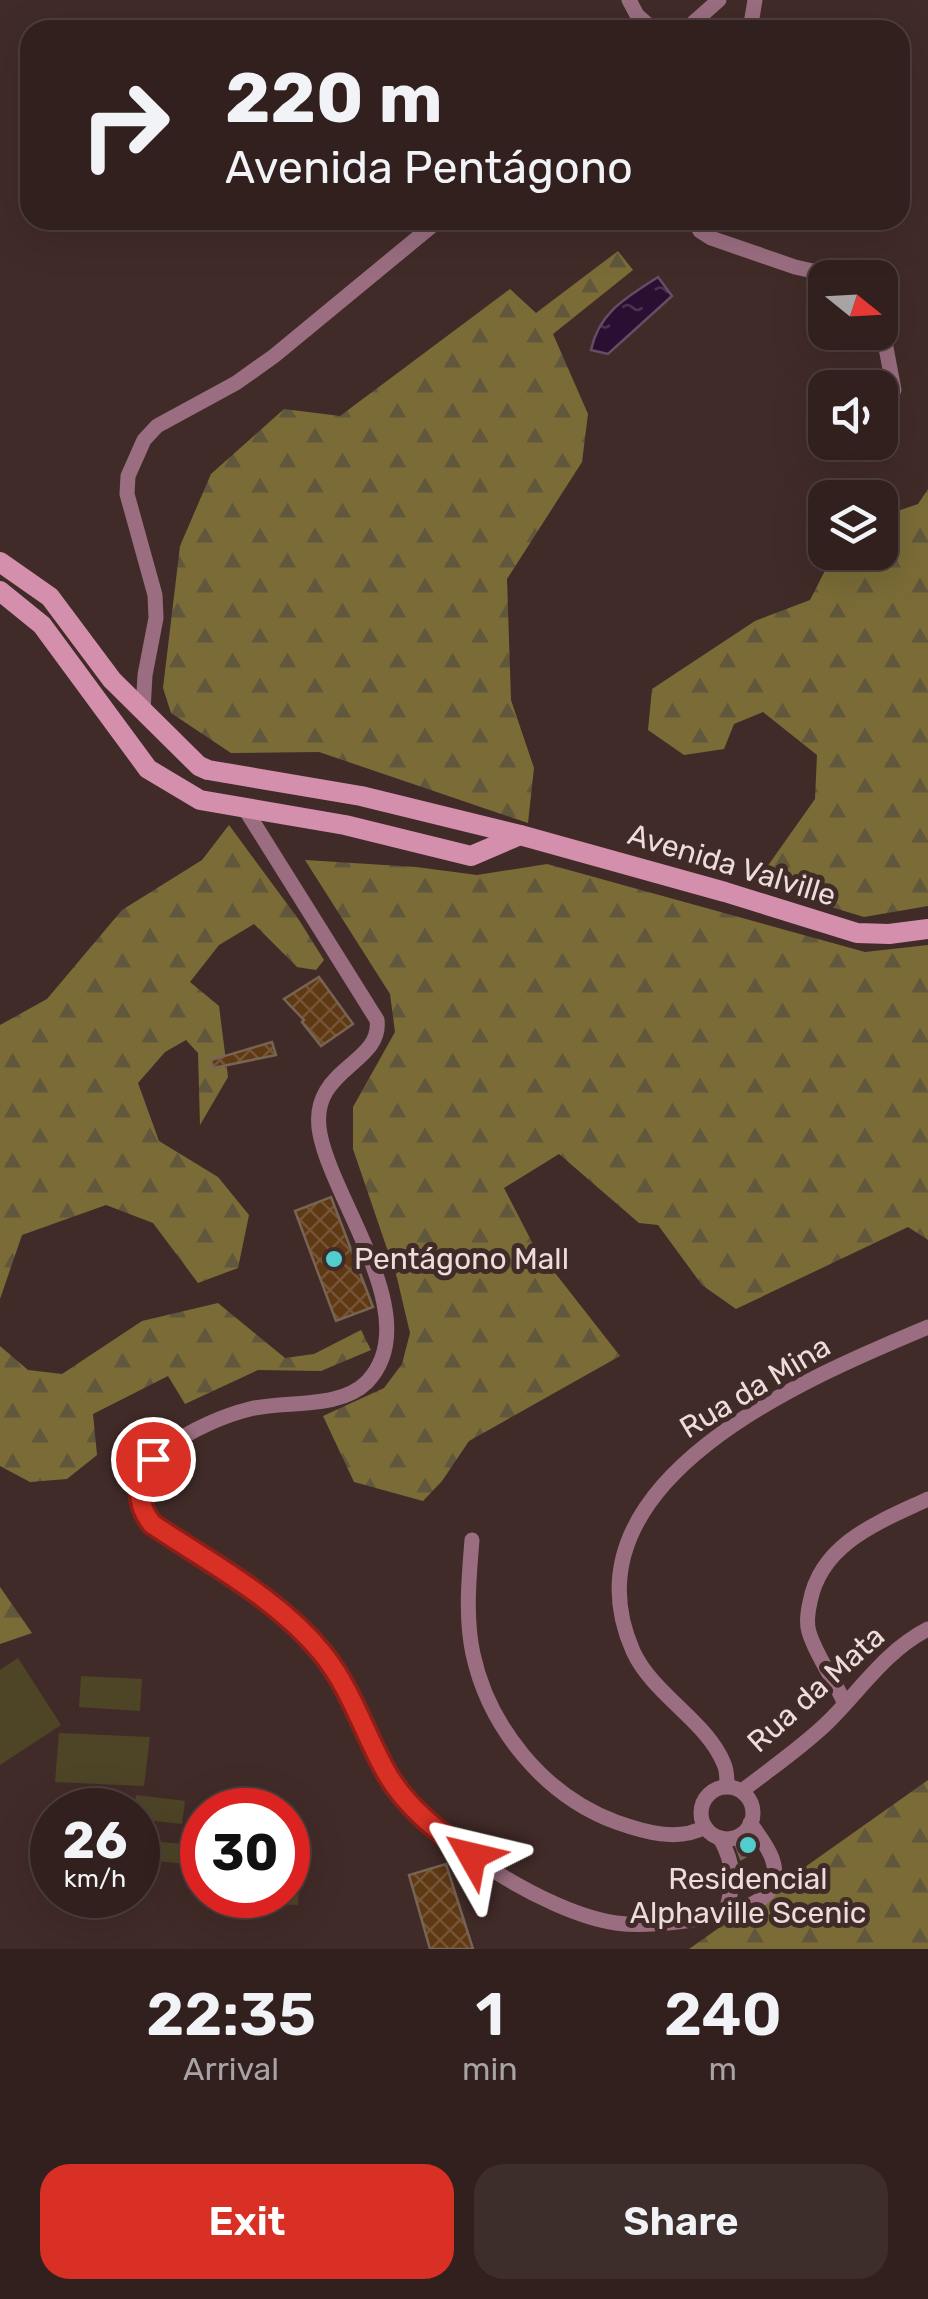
<!DOCTYPE html>
<html lang="en">
<head>
<meta charset="utf-8">
<style>
	:root { --surface:#31201e; --page:#3d2d2b; --text:#f1f3f6; --muted:#a8a3a4; --line:#4c3e3c; --accent:#d93025 }
	body { margin:0; font-family:Rubik,sans-serif; background:var(--page); color:var(--text); height:100vh; display:flex; flex-direction:column; font-size:38px; white-space:nowrap }
	* { box-sizing:border-box; margin:0 }
	p { font-size:32px; color:var(--muted) }
	.icon { flex:none; width:55px; height:55px; fill:none; stroke:currentColor; stroke-width:2; stroke-linecap:round; stroke-linejoin:round }
	.map { position:relative; height:1949px; overflow:hidden }
	.panel { display:flex; flex-direction:column; background:var(--surface); flex:1 }
	.panel>* { flex:none }
	.top-card { position:absolute; left:20px; top:20px; width:890px; height:210px; border-radius:30px; box-shadow:0 10px 40px #0002,0 0 0 2px var(--line); background:#31201e; color:var(--text); overflow:hidden }
	.needle { width:65px; rotate:108deg }
	.fabs { position:absolute; left:808px; top:260px; display:grid; gap:20px }
	.fabs a { display:grid; place-items:center; width:90px; height:90px; border-radius:20px; background:var(--surface); box-shadow:0 10px 40px #0002,0 0 0 2px var(--line); font-size:50px }
	.speed { position:absolute; left:30px; top:1788px; display:flex; gap:20px; font-size:50px; font-weight:700; text-align:center }
	.speed>* { display:grid; place-content:center; width:130px; height:130px; border-radius:50%; background:var(--surface); box-shadow:0 10px 40px #0002,0 0 0 2px var(--line); line-height:1 }
	.speed small { font-size:25px; font-weight:400 }
	.speed .limit { border:15px solid #d22; background:#fff; color:#111 }
	.pin { position:absolute; display:grid; place-items:center; width:85px; height:85px; color:#fff; margin:-42px; border:5px solid #fff; border-radius:50%; box-shadow:0 2px 10px #0007 }
	.me { position:absolute; width:110px; margin:-55px; rotate:307deg; stroke-linejoin:round; filter:drop-shadow(0 0 8px #0008) }
	.turn { display:flex; align-items:center; gap:35px; height:210px; padding:0 40px; font-size:45px }
	.turn .icon { width:130px; height:130px; stroke-width:2.5 }
	.turn b { display:block; font-size:70px; line-height:85px }
	.eta { display:flex; justify-content:space-evenly; align-items:center; height:170px; text-align:center }
	.eta b { font-size:60px; font-weight:600; line-height:70px }
	.button { display:flex; gap:20px; margin-top:auto; padding:20px 40px }
	.button a { flex:1; height:115px; border-radius:30px; background:var(--accent); color:#fff; font-size:40px; font-weight:600; line-height:115px; text-align:center }
	.button a+a { background:var(--page); color:var(--text) }
	.map>svg:first-child { display:block }
	.green { fill:#4e4527 }
	.forest { fill:url(#forest-firs) }
	.water { fill:url(#water-ripples); stroke:#654d65; stroke-width:2.5 }
	.building { fill:url(#building-cross-hatch); stroke:#776454; stroke-width:2.5 }
	.lines { fill:none; stroke-linecap:round; stroke-linejoin:round }
	.street { stroke:#9a6e80; stroke-width:15 }
	.secondary { stroke:#d48fad; stroke-width:20 }
	.route-casing { stroke:#8d1f18; stroke-width:25 }
	.route { stroke:#d93025; stroke-width:18 }
	.poi-dot { fill:#52cdcd; stroke:#412b28; stroke-width:4 }
	.labels { text-anchor:middle; stroke-width:10; stroke-linejoin:round; paint-order:stroke }
	.street-label { font-size:30px; fill:#ecdddb; stroke:#412b28 }
	.poi-label { font-size:30px; fill:#ecdddb; stroke:#412b28; text-anchor:start }
</style>
</head>
<body>
<div class="map">
<svg width="928" height="1949" viewBox="0 0 928 1949">
	<defs>
		<pattern id="forest-firs" width="22" height="20" patternUnits="userSpaceOnUse" patternTransform="scale(2.5)"><rect width="22" height="20" fill="#7b6c37"/><path d="M5 1l3.5 6h-7zM16 11l3.5 6h-7z" fill="#61573c"/></pattern>
		<pattern id="water-ripples" width="26" height="14" patternUnits="userSpaceOnUse" patternTransform="scale(2.5)"><rect width="26" height="14" fill="#2b0f33"/><path d="M2 4q2-2 4 0t4 0M15 11q2-2 4 0t4 0" fill="none" stroke="#4a3250"/></pattern>
		<pattern id="building-cross-hatch" width="8" height="8" patternUnits="userSpaceOnUse" patternTransform="scale(2.5)"><rect width="8" height="8" fill="#5f3814"/><path d="M0 0l8 8M0 8l8-8" fill="none" stroke="#765436"/></pattern>
	</defs>
	<rect width="100%" height="100%" fill="#412b28"/>
	<g class="green">
		<path d="M18,1658l43,67 -61,40v-95z"/>
		<path d="M81,1676l61,3 -2,32 -61,-4z"/>
		<path d="M59,1733l91,4 -6,49 -89,-4z"/>
		<path d="M136,1795l49,6 -3,23 -44,-5v-9h-4z"/>
		<path d="M149,1841l48,4 -2,20 -48,-5z"/>
		<path d="M288,1884h11l-1,21 -48,-1v-9h38z"/>
	</g>
	<g class="forest">
		<path d="M618,251l15,19 -80,64 35,80 -6,48 -75,117 4,121 23,68 -6,55 -209,-71 -88,1 -60,-40 -8,-25 17,-142 31,-72 73,-65 56,7 170,-127 26,24z"/>
		<path d="M928,489v417l-64,11 -109,-33 60,-85 2,-44 -54,-43 -29,12 -10,25 -40,6 -36,-25 4,-41 103,-68 55,-21 24,-47 46,-1v-35l38,-13z"/>
		<path d="M229,825l70,95 25,40 -8,10 -19,-3 -43,-43 -35,21 -29,37 29,24 9,71 -28,48 -2,-72 -12,-13 -21,12 -27,31 21,58 59,36 31,38 -11,53 -40,15 -45,-60 -47,-18 -84,30 -22,64v-274l47,-26 75,-89 80,-50z"/>
		<path d="M305,860l111,7 61,8 70,-11 318,88 63,-7v295l-20,-13 -172,82 -34,-24 -44,-60 -19,-2 -80,-69 -55,34 30,58 86,110 -151,85 -27,40 -19,20 -69,-19 -31,-66 61,-28 18,-24 8,-31 -13,-55 -44,-129v-42l42,-75 -5,-38z"/>
		<path d="M218,1303l67,55 29,-4 47,-24 10,20 -50,21 -63,-1 -73,34 -17,-28 -75,38 4,41 -30,24 -37,3 -30,-16v-120l28,24 34,4 80,-53z"/>
		<path d="M0,1587l32,46 -32,11z"/>
		<path d="M928,1780v169h-239z"/>
	</g>
	<path class="water" d="M658,277l14,19 -64,58 -17,-4c8,-38 36,-53 67,-73z"/>
	<g class="building">
		<path d="M319,977l34,47 -32,22 -19,-24 2,-2 -20,-21z"/>
		<path d="M272,1042l4,13 -63,13 -2,-8z"/>
		<path d="M331,1197l42,110 -37,14 -41,-110z"/>
		<path d="M746,1836l10,15 -15,8 -6,-16z"/>
		<path d="M446,1864l27,85h-43l-21,-74z"/>
	</g>
	<g class="lines">
		<g class="street">
			<path d="M629,0l8,15 17,15"/>
			<path d="M685,30l34,-30"/>
			<path d="M750,30l5,-30"/>
			<path d="M694,220l6,11 11,7 84,29 49,11"/>
			<path d="M880,316l14,74"/>
			<path d="M143,711l2,-36 11,-57 -1,-23 -28,-101 1,-18 16,-36 13,-14 79,-43 38,-27 165,-136"/>
			<path d="M245,809l132,211c6,45 -70,48 -57,114 13,68 107,186 47,248 -28,28 -82,18 -117,27 -45,11 -145,56 -98,114 31,22 63,44 94,65 21,15 43,28 61,46 38,40 52,91 79,138 36,62 159,141 230,151 20,3 41,1 61,-1 22,-2 80,-12 92,-31 16,-24 -5,-49 -19,-68"/>
			<path d="M472,1540c-3,37 -7,77 1,114 16,74 72,142 143,168 28,10 62,20 89,5"/>
			<path d="M844,1702c-10,-23 -28,-46 -35,-70 -3,-9 -1,-21 1,-30 11,-59 69,-80 118,-103"/>
			<path d="M727,1786c0,-6 0,-16 -3,-22 -17,-43 -71,-69 -91,-113 -75,-170 175,-274 295,-324"/>
			<circle cx="727" cy="1813" r="26"/>
			<path d="M742,1791c28,-22 59,-43 85,-68 33,-32 58,-72 101,-94"/>
			<path d="M720,1838c15,27 15,46 5,75"/>
		</g>
		<g class="secondary">
			<path d="M0,562l50,35 62,83 87,86 9,4 153,26 159,39 205,57 132,41 32,1 39,-5"/>
			<path d="M0,591l42,34 106,144 52,31 145,25 126,31 49,-21"/>
		</g>
	</g>
	<g class="lines">
		<g class="route-casing">
			<path id="route" d="M153,1459c-16,22 -18,43 -1,65 58,39 127,75 171,130 28,35 41,78 62,116 20,37 54,62 87,86"/>
		</g>
		<use href="#route" class="route"/>
	</g>
	<g class="poi-dot">
		<circle cx="334" cy="1259" r="10"/>
		<circle cx="748" cy="1845" r="10"/>
	</g>
	<g class="labels">
		<g class="street-label">
			<text transform="translate(732 865) rotate(17)" y="10">Avenida Valville</text>
			<text transform="translate(755 1387) rotate(-31)" y="10">Rua da Mina</text>
			<text transform="translate(816 1689) rotate(-42)" y="10">Rua da Mata</text>
		</g>
		<g class="poi-label">
			<text x="354" y="1269">Pentágono Mall</text>
			<text x="748" y="1889" text-anchor="middle">Residencial<tspan x="748" dy="34">Alphaville Scenic</tspan></text>
		</g>
	</g>
</svg>
<div class="fabs">
<a><svg class="needle" viewBox="-14 -14 28 28"><path d="M0-13l5 13h-10z" fill="#e53935"/><path d="M0 13l5-13h-10z" fill="#a8a3a4"/></svg></a>
<a><svg class="icon" aria-label="sound" viewBox="0 0 24 24"><path d="M4 9h4l5-4v14l-5-4H4zM17 9q2 3 0 6"/></svg></a>
<a><svg class="icon" aria-label="layers" viewBox="0 0 24 24"><path d="M12 4l9 5-9 5-9-5zM3 14l9 5 9-5"/></svg></a>
</div>
<div class="speed"><div>26<small>km/h</small></div><div class="limit">30</div></div>
<div class="pin" style="left:153px;top:1459px;background:#d93025"><svg class="icon" aria-label="arrive" viewBox="0 0 24 24"><path d="M6 21V4h12l-3 4 3 4H6"/></svg></div>
<svg class="me" style="left:472px;top:1856px" viewBox="-20 -20 40 40"><path d="M0-17L14 15 0 8-14 15z" fill="#d93025" stroke="#fff" stroke-width="4"/></svg>
<div class="top-card">
<div class="turn"><svg class="icon" aria-label="right" viewBox="0 0 24 24"><path d="M7 20v-9h11M14 6l5 5-5 5"/></svg><div><b>220 m</b>Avenida Pentágono</div></div>
</div>
</div>
<section class="panel">
<div class="eta">
<div><b>22:35</b><p>Arrival</p></div>
<div><b>1</b><p>min</p></div>
<div><b>240</b><p>m</p></div>
</div>
<div class="button"><a>Exit</a><a>Share</a></div>
</section>
</body>
</html>
